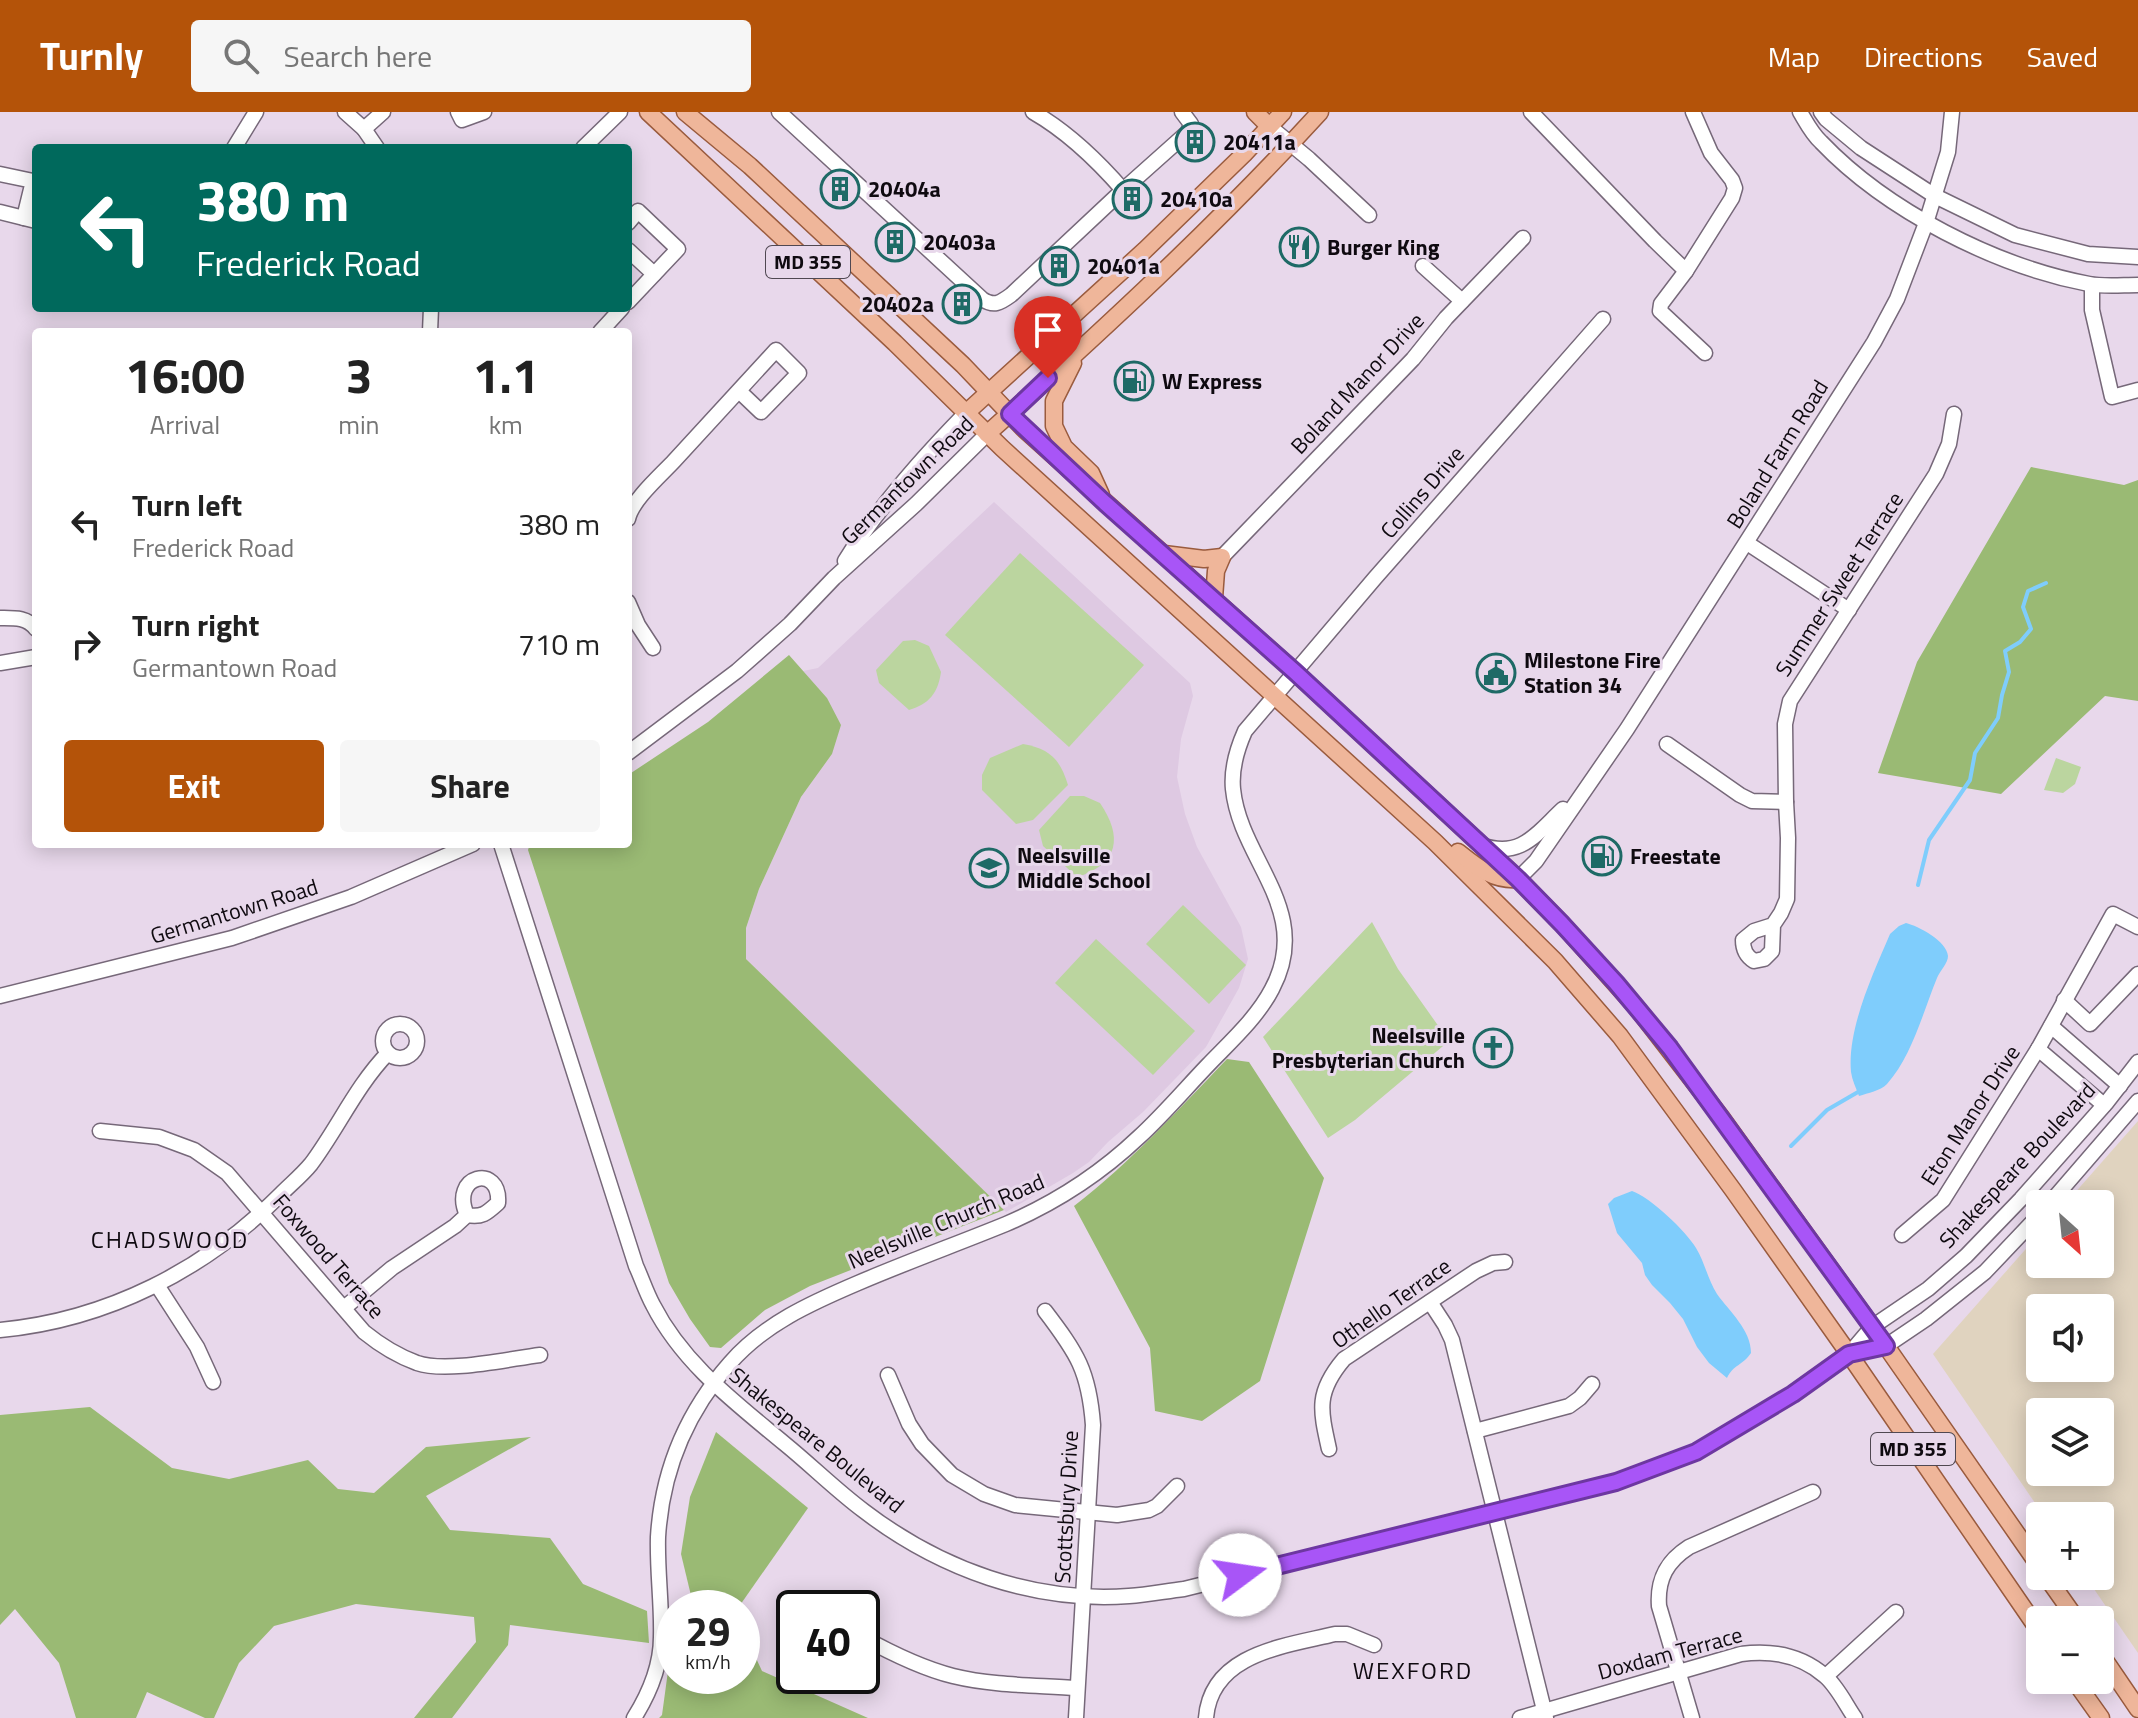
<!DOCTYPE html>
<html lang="en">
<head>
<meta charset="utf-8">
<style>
	:root { --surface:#fff; --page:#f6f6f6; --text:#222; --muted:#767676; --accent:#b45309 }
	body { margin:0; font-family:"Titillium Web",sans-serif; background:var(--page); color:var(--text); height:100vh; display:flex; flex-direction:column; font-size:30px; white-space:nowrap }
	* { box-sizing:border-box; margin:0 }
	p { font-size:26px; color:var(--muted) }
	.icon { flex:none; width:44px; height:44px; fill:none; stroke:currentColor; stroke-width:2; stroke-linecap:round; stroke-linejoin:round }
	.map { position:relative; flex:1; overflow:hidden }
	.details { position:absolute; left:32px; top:216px; width:600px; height:520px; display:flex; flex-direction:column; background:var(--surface); border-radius:8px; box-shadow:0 4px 20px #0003 }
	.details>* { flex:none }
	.banner { position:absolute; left:32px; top:32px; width:600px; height:168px; border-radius:8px; box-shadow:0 4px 20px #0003; background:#00695c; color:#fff; overflow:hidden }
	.needle { width:52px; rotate:153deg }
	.controls { position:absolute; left:2026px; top:1078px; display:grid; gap:16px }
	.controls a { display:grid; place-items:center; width:88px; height:88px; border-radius:8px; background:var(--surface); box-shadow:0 4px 20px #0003; font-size:40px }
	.speed { position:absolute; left:656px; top:1478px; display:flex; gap:16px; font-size:40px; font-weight:700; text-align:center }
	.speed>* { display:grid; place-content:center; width:104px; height:104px; border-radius:50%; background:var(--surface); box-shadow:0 4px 20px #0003; line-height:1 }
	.speed small { font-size:20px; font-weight:400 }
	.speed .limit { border:4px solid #111; border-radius:12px; background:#fff; color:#111 }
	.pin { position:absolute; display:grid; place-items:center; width:68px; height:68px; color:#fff; margin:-82px -34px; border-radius:50% 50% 50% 0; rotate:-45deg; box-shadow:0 0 8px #0007 }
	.pin .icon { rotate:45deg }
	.me { position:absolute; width:88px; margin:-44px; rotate:76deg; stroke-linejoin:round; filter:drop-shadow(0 0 6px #0008) }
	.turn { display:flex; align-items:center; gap:28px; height:168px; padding:0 32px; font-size:36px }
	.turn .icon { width:104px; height:104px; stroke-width:2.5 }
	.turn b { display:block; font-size:56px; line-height:68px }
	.eta { display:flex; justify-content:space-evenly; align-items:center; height:136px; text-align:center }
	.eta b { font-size:48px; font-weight:700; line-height:56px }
	.cta { display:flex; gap:16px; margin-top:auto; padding:16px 32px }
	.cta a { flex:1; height:92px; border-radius:8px; background:var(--accent); color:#fff; font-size:32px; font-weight:700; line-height:92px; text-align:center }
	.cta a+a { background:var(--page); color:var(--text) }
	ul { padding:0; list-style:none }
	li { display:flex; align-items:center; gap:24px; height:120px; padding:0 32px }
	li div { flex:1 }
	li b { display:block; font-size:30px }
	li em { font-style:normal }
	header { display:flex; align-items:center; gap:48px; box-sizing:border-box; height:112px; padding:0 40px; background:var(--accent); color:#fff }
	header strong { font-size:38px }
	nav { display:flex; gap:44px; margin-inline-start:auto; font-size:28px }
	.search { width:560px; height:72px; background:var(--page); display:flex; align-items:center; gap:20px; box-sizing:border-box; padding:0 28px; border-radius:8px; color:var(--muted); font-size:30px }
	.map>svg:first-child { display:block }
	.commercial { fill:#e0d3bf; fill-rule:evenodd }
	.built { fill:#dec9e2 }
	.green { fill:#bbd59f }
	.forest { fill:#9aba74 }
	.water { fill:#7fcdfc }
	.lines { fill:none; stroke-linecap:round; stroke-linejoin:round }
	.stream { stroke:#7fcdfc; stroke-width:4 }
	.minor-casing { stroke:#766879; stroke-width:17 }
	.major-casing { stroke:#9a5b3e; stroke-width:19 }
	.minor { stroke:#fff; stroke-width:14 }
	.major { stroke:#efb69a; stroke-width:16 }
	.route-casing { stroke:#6d37a1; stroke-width:20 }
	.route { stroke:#a855f7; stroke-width:14 }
	.labels { text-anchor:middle; stroke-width:6; stroke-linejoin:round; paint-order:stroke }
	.shield { fill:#e8d8eb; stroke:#504852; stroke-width:2 }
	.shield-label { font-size:20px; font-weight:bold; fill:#0f0a10 }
	.poi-label { font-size:22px; font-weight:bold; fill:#0f0a10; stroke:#e8d8eb; text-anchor:start }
	.street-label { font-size:22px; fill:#0f0a10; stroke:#e8d8eb }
	.neighbourhood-label { font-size:24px; letter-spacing:2px; fill:#0f0a10; stroke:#e8d8eb }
</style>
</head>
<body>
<header>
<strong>Turnly</strong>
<div class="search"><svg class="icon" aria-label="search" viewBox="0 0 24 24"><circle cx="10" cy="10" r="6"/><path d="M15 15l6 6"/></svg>Search here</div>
<nav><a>Map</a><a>Directions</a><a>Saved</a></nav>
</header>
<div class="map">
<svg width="2138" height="1606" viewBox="0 0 2138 1606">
	<rect width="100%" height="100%" fill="#e8d8eb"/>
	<path class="commercial" d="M2138,1009v532l-53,-77h15v-60h-56l-111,-162 107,-121v31h60v-60h-35zM2100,1196v60h-60v-60zM2040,1300h60v60h-60z"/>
	<path class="built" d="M994,390l196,181 3,13 -12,43 -4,38 8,37 12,33 44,80 7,32 -9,29 -33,59 -63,65 -35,30 -19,20 -16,11 -67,39 -260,-253v-31l13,-39 42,-92 31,-43 -5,-56 -24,-27 15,-3z"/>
	<g class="green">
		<path d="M1020,441l124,112 -75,82 -124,-112z"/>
		<path d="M915,528l14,6 12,26c-3,21 -12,32 -32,38l-30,-27 -3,-13 27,-29z"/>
		<path d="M1023,632c27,5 37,15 45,41l-35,35 -17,4 -34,-34v-15l8,-17z"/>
		<path d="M2056,646l25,9 -6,17 -12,9 -19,-3z"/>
		<path d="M1070,684h14l16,7c23,34 19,61 -23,74l-34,-31 -4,-16z"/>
		<path d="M1183,793l63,60 -37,39 -63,-60z"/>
		<path d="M1372,810l26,47 51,72 -94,79 -27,18 -65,-101z"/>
		<path d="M1096,827l99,92 -42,44 -98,-92z"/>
	</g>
	<g class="forest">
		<path d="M2031,355l93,18 14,-5v221l-33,-5 -104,98 -123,-21 39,-111z"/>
		<path d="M789,543l38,43 14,27 -9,29 -31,43 -42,92 -13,39v31l258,251 -194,76 -45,24 -44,38 -11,-1 -20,-28 -21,-36 -141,-433 2,-6h98v-69l80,-53z"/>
		<path d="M1227,947l22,3 75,116 -64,203 -58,40 -47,-10 -5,-63 -76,-142c57,-44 104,-96 153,-147z"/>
		<path d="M90,1295l82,61 57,11 79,-19 30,29 36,4 52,-46 105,-10 -105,59 24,34 100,8 33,46 64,27 2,32 -139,-18 -2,20 -56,73h-38l62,-76 -2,-25 -118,-13 -82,22 -35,37 -25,55h-9l-58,-26 -11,26h-60l-17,-55 -44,-54 -15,16v-210z"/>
		<path d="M716,1320l92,76 -70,100h-44l-13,-54 9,-57z"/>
		<path d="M742,1516l20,43 106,47h-209l3,-3 6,-44 6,-7v12h68z"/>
	</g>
	<g class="water">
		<path d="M1906,811c12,3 41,18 42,33 0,7 -8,15 -11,22 -14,34 -25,78 -50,106 -7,7 -19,9 -28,12 -3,-8 -7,-16 -8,-24 -4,-43 22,-98 39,-138l9,-8z"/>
		<path d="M1632,1079c18,6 54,40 64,57 9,15 12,32 21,46 13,18 34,36 34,59 -8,12 -18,12 -24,25l-18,-15 -12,-16 -14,-28 -13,-16 -18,-18 -7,-10 -3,-12 -25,-30 -9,-29 6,-6z"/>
	</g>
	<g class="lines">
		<g class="stream">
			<path d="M1918,773l11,-45 41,-60 5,-27 23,-35 4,-23 7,-23 -4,-21 15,-9 11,-13 -8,-22 5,-16 18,-8"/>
			<path d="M1791,1034l36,-36 31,-18"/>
		</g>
		<g class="minor-casing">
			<g id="minor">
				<path d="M345,0l19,17 13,19"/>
				<path d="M458,0l4,8 22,-8"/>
				<path d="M779,0l203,187c12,8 18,4 29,-4l112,-105 65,-58 3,-8 -9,-12"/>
				<path d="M1033,0c35,20 63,47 90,78"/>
				<path d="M1531,0l124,129 31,30 46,-73 3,-10 -3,-8 -21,-27 -18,-41"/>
				<path d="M1800,0c6,10 12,22 21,30 66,69 174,124 268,142 15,3 33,1 49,1"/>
				<path d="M1821,0l5,7 35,29 74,48 80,39 73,19 50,3"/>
				<path d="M1269,14l40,33 60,56"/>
				<path d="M364,17l19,-17"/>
				<path d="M234,36l22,-36"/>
				<path d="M583,36l37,-36"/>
				<path d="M0,62l33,7 -9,37"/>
				<path d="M0,100l36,9"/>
				<path d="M628,111l10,-12 40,38 -50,53"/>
				<path d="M628,138l26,24"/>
				<path d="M1423,154l39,35"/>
				<path d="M1686,159l-25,33 -1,7 45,42"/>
				<path d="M2092,173v25l20,87 26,-7"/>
				<path d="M430,220l1,-24"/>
				<path d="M600,220l22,-24"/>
				<path d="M628,407c4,-19 33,-44 46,-58 34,-37 68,-74 102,-111l23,23 -38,39 -22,-21"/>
				<path d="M1747,431l102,67"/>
				<path d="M1222,445l191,-198 33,-41 77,-80"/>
				<path d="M845,449c33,-54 77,-103 121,-148"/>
				<path d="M628,490l10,23 15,23"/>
				<path d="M0,506c14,0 27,-1 36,11"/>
				<path d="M0,551l36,-6"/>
				<path d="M1667,632l73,51 12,6 34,1"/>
				<path d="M628,641l109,-82 53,-47 44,-46 82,-74 71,-70"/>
				<path d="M501,732l135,422c6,13 10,26 17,39 30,59 83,98 132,139 27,22 52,47 79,67 76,58 169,92 265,85 19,-1 37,-5 55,-7l432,-107 80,-30 97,-58 56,-40 23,-27 56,-38 38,-33 55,-57 86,-97 31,-40"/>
				<path d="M1481,733c40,14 55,-11 82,-36"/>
				<path d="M1518,767l18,-18 91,-132 247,-387 23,-43 29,-76 22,-71 4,-40"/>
				<path d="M1773,813l-19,6 -11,9c0,10 3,16 11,21l10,-2 8,-8 1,-26 8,-12 6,-14 1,-61 -2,-36 -1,-78 5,-23 146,-227 13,-30 5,-30"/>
				<path d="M0,884l232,-58 119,-41 122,-53"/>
				<path d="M2064,888l26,24 48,-50"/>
				<circle cx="400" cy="929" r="17"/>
				<path d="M2051,914l69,60"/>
				<path d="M2038,937l66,56"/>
				<path d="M100,1019l59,6 35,13 33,23 137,159c16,13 34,24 53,31 30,10 91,-4 123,-8"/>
				<path d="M2049,1092l89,-103"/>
				<path d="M1902,1123l41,-35 95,-151 75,-135 25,13"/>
				<path d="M157,1173l40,62 16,35"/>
				<path d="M1430,1190l15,23 7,15 94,378"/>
				<path d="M344,1196l48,-40 63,-42 12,-11c15,3 20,-2 31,-12 3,-40 -49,-28 -31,12"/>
				<path d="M1045,1199c32,42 44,60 48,114l-17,293"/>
				<path d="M0,1218c107,-10 205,-60 281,-136 10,-10 21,-19 30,-30 27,-36 45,-78 77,-111"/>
				<path d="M1849,1242l37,-8 40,-27 59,-47 55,-58"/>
				<path d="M888,1263l21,49 13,20 30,31 32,19 31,11 102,10 32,-5 8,-4 20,-20"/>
				<path d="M1475,1319l94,-25 11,-8 12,-14"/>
				<path d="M1329,1337c-9,-40 -13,-57 15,-90l132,-88 17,-8 12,-1"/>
				<path d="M862,1525c29,16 59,31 91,39 41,10 83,9 124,12"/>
				<path d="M1826,1564l70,-64"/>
				<path d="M634,1606c15,-24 27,-53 27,-81 1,-33 -4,-66 -3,-100 4,-66 28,-124 72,-174 34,-39 81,-60 128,-80 49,-21 99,-39 148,-59 49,-21 95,-51 133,-87 24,-22 46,-48 69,-72 22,-23 49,-47 64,-76 42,-79 -32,-129 -39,-200 -2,-21 4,-40 12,-58l130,-153 228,-259"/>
				<path d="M1206,1606c5,-65 80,-72 129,-84h12l27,11"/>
				<path d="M1520,1606l221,-64c30,-4 60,1 84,22 12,10 21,29 30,42"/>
				<path d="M1692,1606l-33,-112c-2,-27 8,-45 30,-59l124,-55"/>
			</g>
		</g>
		<g class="major-casing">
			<g id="major">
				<path d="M648,0l247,231 107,105 433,394 120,119 65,75 113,154 116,164 191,278"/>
				<path d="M685,0l65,54 213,199 62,65 270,242 223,207 44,45 74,83 85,110 165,229 154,221"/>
				<path d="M1255,0l14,14"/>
				<path d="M1073,251l-19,38v25l10,21 27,26 10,22"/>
				<path d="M966,301l179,-163 99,-96 39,-42"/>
				<path d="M987,322c115,-103 229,-208 333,-322"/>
				<path d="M1164,442l40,5 18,-2 -6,14 -2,27"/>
				<path d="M1458,740c19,15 35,29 60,27"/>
				<path d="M2046,1464l31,44"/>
				<path d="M2100,1541l38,56"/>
				<path d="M2074,1568l27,38"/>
			</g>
		</g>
		<use href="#minor" class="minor"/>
		<use href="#major" class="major"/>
	</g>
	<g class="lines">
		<g class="route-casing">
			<path id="route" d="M1048,266l-38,36 95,89 190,169 223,207 44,45 54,59 54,65 216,298 -37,8 -56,40 -97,58 -80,30 -376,93"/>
		</g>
		<use href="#route" class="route"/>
	</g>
	<defs>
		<g id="building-ring" transform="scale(2)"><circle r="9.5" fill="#e8d8eb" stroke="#1e6a66" stroke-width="1.5"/><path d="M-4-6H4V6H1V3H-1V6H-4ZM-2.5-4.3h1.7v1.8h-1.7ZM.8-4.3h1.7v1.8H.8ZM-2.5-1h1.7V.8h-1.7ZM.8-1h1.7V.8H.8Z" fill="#1e6a66"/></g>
		<g id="restaurant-ring" transform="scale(2)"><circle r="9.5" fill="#e8d8eb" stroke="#1e6a66" stroke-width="1.5"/><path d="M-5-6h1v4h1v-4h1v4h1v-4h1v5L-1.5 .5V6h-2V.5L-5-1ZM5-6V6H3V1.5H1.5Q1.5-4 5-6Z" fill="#1e6a66"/></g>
		<g id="fuel-ring" transform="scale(2)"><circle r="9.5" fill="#e8d8eb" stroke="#1e6a66" stroke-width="1.5"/><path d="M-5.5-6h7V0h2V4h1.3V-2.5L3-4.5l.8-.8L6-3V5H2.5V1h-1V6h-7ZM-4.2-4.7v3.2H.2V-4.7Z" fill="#1e6a66"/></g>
		<g id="civic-ring" transform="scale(2)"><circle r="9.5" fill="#e8d8eb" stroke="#1e6a66" stroke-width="1.5"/><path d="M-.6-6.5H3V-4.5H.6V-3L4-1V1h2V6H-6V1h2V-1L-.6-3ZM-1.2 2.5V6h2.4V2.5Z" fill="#1e6a66"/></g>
		<g id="school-ring" transform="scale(2)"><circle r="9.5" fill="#e8d8eb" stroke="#1e6a66" stroke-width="1.5"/><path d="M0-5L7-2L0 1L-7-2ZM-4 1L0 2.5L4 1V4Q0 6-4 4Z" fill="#1e6a66"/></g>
		<g id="church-ring" transform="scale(2)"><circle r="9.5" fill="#e8d8eb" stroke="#1e6a66" stroke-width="1.5"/><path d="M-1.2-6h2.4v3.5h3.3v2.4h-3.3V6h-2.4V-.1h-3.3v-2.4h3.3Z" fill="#1e6a66"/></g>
	</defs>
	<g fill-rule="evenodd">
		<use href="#building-ring" x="1195" y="30"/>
		<use href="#building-ring" x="840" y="77"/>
		<use href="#building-ring" x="1132" y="87"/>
		<use href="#building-ring" x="895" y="130"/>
		<use href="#restaurant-ring" x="1299" y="135"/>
		<use href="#building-ring" x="1059" y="154"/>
		<use href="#building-ring" x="962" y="192"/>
		<use href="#fuel-ring" x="1134" y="269"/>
		<use href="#civic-ring" x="1496" y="561"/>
		<use href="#fuel-ring" x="1602" y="744"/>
		<use href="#school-ring" x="989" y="756"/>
		<use href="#church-ring" x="1493" y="936"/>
	</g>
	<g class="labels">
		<g class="shield">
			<rect x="766" y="134" width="84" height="32" rx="6"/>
			<rect x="1871" y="1321" width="84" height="32" rx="6"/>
		</g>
		<g class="shield-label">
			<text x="808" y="157">MD 355</text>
			<text x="1913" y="1344">MD 355</text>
		</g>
		<g class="poi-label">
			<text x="1223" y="38">20411a</text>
			<text x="868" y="85">20404a</text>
			<text x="1160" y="95">20410a</text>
			<text x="923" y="138">20403a</text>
			<text x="1327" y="143">Burger King</text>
			<text x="1087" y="162">20401a</text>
			<text x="934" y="200" text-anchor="end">20402a</text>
			<text x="1162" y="277">W Express</text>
			<text x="1524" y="556">Milestone Fire<tspan x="1524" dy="25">Station 34</tspan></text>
			<text x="1017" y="751">Neelsville<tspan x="1017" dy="25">Middle School</tspan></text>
			<text x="1630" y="752">Freestate</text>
			<text x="1465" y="931" text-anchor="end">Neelsville<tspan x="1465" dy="25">Presbyterian Church</tspan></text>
		</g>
		<g class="street-label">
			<text transform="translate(1357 271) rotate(-47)" y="8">Boland Manor Drive</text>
			<text transform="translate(1777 342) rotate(-58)" y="8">Boland Farm Road</text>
			<text transform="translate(907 368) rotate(-44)" y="8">Germantown Road</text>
			<text transform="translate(1422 380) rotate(-49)" y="8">Collins Drive</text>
			<text transform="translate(1839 472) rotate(-57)" y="8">Summer Sweet Terrace</text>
			<text transform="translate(234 799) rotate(-17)" y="8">Germantown Road</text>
			<text transform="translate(1970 1003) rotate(-57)" y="8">Eton Manor Drive</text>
			<text transform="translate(2017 1053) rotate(-47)" y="8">Shakespeare Boulevard</text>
			<text transform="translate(946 1109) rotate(-23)" y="8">Neelsville Church Road</text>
			<text transform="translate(329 1144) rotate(49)" y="8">Foxwood Terrace</text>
			<text transform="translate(1391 1191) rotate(-35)" y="8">Othello Terrace</text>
			<text transform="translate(817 1328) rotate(39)" y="8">Shakespeare Boulevard</text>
			<text transform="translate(1066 1395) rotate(-87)" y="8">Scottsbury Drive</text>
			<text transform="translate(1670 1541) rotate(-15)" y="8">Doxdam Terrace</text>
		</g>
		<g class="neighbourhood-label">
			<text x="170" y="1136">CHADSWOOD</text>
			<text x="1413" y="1567">WEXFORD</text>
		</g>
	</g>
</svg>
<div class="controls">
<a><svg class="needle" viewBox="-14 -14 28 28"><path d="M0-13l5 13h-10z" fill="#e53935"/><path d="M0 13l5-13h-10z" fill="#767676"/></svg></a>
<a><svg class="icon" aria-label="sound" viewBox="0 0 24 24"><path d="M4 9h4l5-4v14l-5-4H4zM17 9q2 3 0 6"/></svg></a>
<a><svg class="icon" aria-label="layers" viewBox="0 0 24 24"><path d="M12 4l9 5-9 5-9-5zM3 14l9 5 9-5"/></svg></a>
<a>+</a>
<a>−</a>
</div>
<div class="speed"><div>29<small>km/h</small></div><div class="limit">40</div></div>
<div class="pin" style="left:1048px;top:266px;background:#d93025"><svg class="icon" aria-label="arrive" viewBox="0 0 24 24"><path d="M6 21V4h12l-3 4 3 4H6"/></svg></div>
<svg class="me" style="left:1240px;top:1463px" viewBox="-20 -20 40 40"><circle r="19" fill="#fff"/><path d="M0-13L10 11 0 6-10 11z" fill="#a855f7"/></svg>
<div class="banner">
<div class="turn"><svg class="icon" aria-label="left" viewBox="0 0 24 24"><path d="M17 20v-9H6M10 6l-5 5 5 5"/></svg><div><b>380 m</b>Frederick Road</div></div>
</div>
<section class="details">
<div class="eta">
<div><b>16:00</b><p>Arrival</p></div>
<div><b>3</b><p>min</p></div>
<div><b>1.1</b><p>km</p></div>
</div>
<ul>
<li><svg class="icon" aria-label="left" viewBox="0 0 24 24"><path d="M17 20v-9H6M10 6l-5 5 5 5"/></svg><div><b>Turn left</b><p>Frederick Road</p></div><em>380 m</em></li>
<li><svg class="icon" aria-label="right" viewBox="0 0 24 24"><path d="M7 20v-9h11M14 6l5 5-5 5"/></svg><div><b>Turn right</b><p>Germantown Road</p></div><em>710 m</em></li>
</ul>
<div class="cta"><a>Exit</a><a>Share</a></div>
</section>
</div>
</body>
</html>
